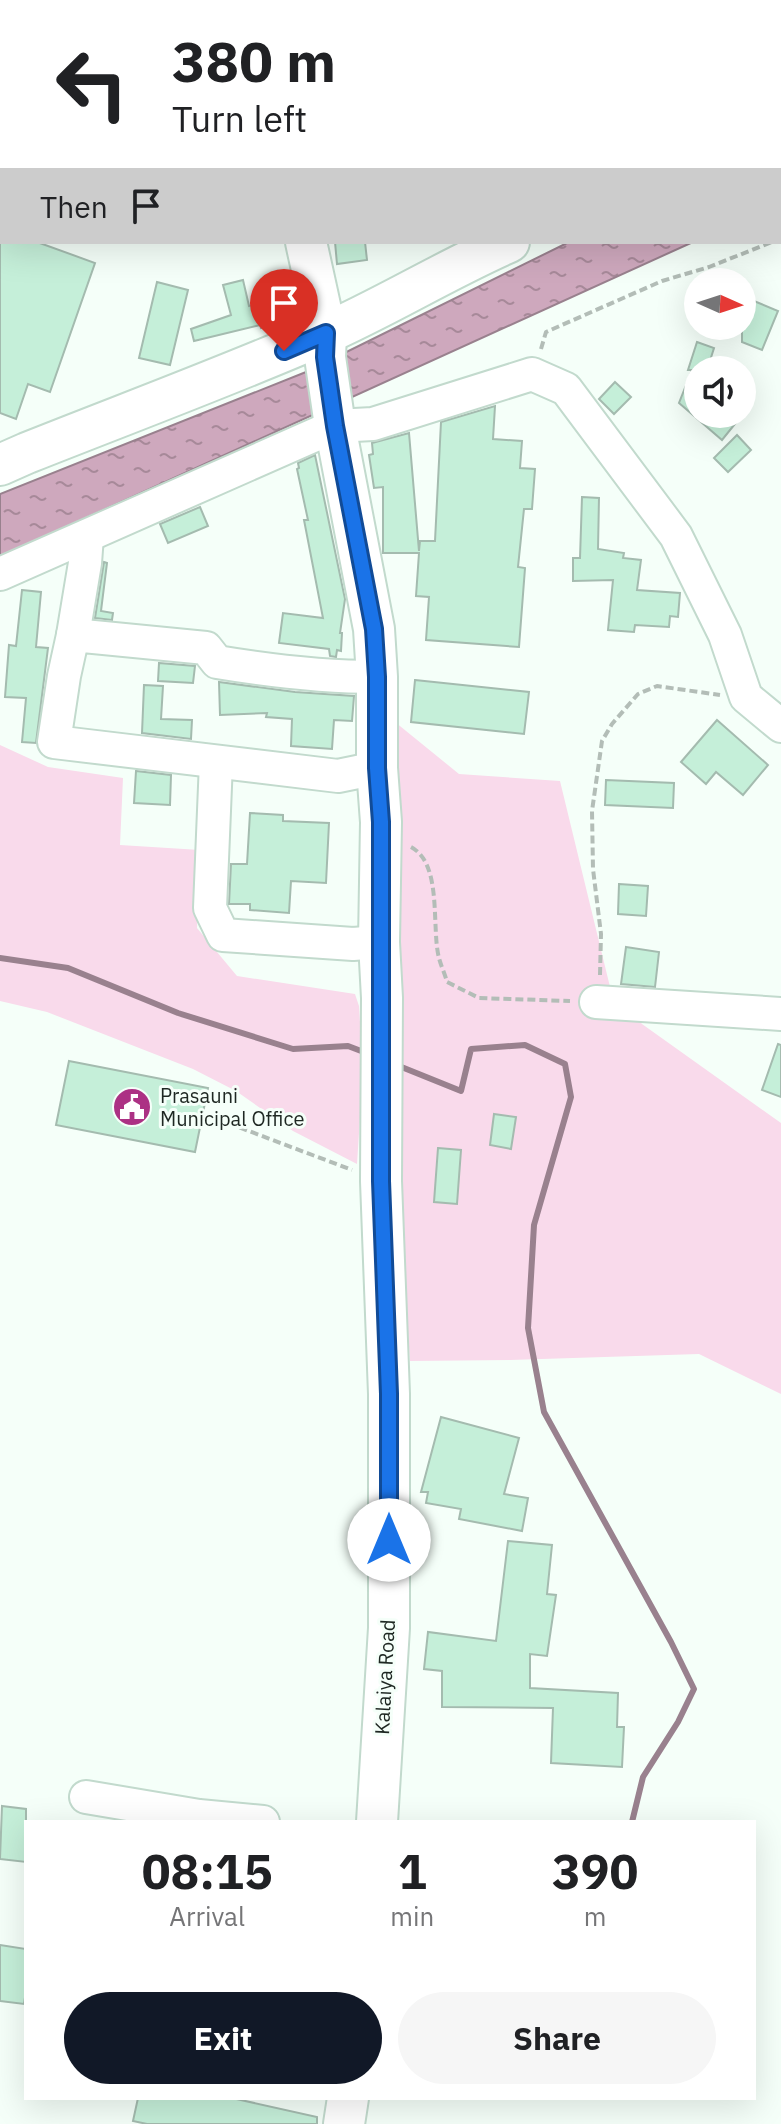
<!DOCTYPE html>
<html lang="en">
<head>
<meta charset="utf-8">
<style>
	:root { --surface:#fff; --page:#f6f6f6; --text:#202124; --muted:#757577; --accent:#111827 }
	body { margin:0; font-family:"IBM Plex Sans",sans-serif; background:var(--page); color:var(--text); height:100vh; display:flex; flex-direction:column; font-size:30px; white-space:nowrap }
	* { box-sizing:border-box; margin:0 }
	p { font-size:26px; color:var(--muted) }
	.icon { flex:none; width:44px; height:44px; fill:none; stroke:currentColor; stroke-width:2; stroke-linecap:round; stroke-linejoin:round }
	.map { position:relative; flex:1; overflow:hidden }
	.sheet { position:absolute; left:24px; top:1820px; width:732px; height:280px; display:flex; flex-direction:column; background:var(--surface); border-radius:0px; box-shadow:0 8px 32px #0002 }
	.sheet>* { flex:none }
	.top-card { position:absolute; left:0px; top:0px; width:782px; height:244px; box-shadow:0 8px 32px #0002; background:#fff; color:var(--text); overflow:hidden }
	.needle { width:52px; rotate:93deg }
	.controls { position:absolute; left:684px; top:268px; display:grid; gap:16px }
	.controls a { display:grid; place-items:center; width:72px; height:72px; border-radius:50%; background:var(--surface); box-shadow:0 8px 32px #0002; font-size:40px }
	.pin { position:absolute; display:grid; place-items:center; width:68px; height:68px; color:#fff; margin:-82px -34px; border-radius:50% 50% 50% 0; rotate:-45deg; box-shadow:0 0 8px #0007 }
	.pin .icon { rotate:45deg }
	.me { position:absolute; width:88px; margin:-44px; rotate:0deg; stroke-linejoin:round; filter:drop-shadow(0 0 6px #0008) }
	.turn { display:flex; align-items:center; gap:28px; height:168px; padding:0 40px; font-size:36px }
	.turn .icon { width:104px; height:104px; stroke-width:2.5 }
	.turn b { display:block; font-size:56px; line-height:68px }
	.then { display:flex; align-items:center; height:76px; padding:0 40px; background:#0003; gap:16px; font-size:30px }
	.eta { display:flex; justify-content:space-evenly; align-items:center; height:136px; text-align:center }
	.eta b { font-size:48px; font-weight:800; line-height:56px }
	.button { display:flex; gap:16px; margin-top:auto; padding:16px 40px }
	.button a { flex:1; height:92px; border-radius:48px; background:var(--accent); color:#fff; font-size:32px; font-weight:800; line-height:92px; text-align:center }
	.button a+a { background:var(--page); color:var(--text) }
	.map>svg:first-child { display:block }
	.green { fill:#f9daeb }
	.water { fill:url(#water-ripples); stroke:#99818e; stroke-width:2 }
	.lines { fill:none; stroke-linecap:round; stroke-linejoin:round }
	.stream { stroke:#99818e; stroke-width:6 }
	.building { fill:#c5efd9; stroke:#a4bbaf; stroke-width:2 }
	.minor-casing { stroke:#c2dacd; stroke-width:36 }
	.major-casing { stroke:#c2dacd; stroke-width:44 }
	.path { stroke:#b3bdb7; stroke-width:4; stroke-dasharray:8 4; stroke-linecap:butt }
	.minor { stroke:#fff; stroke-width:32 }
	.major { stroke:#fff; stroke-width:40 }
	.route-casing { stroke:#114b97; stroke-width:20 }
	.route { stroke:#1a73e8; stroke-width:14 }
	.labels { text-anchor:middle; stroke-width:6; stroke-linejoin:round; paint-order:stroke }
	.poi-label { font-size:20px; fill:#1e2722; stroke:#f5fff9; text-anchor:start }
	.street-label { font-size:20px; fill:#1e2722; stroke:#f5fff9 }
</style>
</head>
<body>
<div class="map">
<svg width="781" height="2124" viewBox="0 0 781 2124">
	<defs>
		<pattern id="water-ripples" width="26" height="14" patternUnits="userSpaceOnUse" patternTransform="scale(2)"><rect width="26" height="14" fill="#cea8bd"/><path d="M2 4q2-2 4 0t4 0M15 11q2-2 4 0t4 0" fill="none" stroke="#a78999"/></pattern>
	</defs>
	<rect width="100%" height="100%" fill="#f5fff9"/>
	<g class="green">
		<path d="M395,722l64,52 101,7 51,210 31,33 139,99v271l-82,-40 -189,6 -100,1 -9,-131z"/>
		<path d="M0,745l48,22 75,11 -3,67 80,5 -3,78 40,48 118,18 4,12 4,65 -6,93 -64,-33 -57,-40 -43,-22 -146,-57 -47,-11z"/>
	</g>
	<path class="water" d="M569,242h124l-693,315v-63l306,-122z"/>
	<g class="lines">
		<g class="stream">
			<path d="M0,958l68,10 110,45 115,36 55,-3 21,8"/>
			<path d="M394,1064l67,27 10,-42 54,-4 40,19 6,33 -37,128 -6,103 16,84 127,230 23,47 -16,33 -35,55 -11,45"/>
		</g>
	</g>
	<g class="building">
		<path d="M0,242h37l58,21 -45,129 -22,-8 -12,35 -16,-6z"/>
		<path d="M335,242h30l2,18 -30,4z"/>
		<path d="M243,280l6,26 28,-8 6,24 -22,6 -1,-3 -66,16 -3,-12 40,-14 -8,-30z"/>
		<path d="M157,282l31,8 -18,75 -31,-7z"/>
		<path d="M754,301l24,10 -16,39 -20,-8v-12z"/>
		<path d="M697,342l17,6 -7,22h-9v44h45l-21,26 -43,-37 13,-33h-4z"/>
		<path d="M615,382l16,15 -17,17 -15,-15z"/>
		<path d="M495,406l-2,33 29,2 -2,27 15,1 -3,40h-8l-6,58 7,1 -6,79 -93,-7 3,-43 -13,-1 3,-43h-36v-66l-9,1 -5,-33 4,-1 -1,-11 37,-10 10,118 1,-10h15l6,-119z"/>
		<path d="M737,435l14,15 -23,22 -14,-14z"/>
		<path d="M315,455l30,144 -5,34h2l-1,18 -4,-1 -1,7 -6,-1 -1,-7 -50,-6 4,-30 40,5 -19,-98h4l-11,-51 2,-1 -1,-5z"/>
		<path d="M582,497l17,1 -1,51 26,4 -1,5 18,2 -4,30 43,3 -2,24 -8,-1 -1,11 -34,-2 -1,7 -26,-2 5,-50 -40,1v-23h7z"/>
		<path d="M200,507l8,19 -40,17 -8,-19z"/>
		<path d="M104,562l3,1 -6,48 12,2 -1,7 -17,-2z"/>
		<path d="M22,590l19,2 -5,55 12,1 -12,95 -14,-1 4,-44 -21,-1 4,-52 7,1z"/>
		<path d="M159,663l36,3 -2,17 -35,-2z"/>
		<path d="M415,680l114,12 -5,42 -113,-12z"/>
		<path d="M219,682l76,10 59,4 -2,25 -18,-1 -2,29 -41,-3 1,-27 -26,-2 1,-4 -47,2z"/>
		<path d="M144,685l19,1 -2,33 31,1 -1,19 -49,-6z"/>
		<path d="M717,720l51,45 -25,30 -27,-23 -10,12 -25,-22z"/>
		<path d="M136,771l35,4 -1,30 -36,-2z"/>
		<path d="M606,780l68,3 -1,25 -68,-3z"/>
		<path d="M250,813l33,2v6l46,2 -3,60 -35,-2 -2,32 -39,-3v-6h-21l2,-40h16z"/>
		<path d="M619,884l29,2 -2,30 -28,-2z"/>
		<path d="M626,947l33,5 -4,35 -34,-3z"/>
		<path d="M778,1044l3,1v52l-19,-7z"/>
		<path d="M69,1061l139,27 -13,64 -139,-27z"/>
		<path d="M494,1114l22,3 -5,32 -21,-4z"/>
		<path d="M438,1148l23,2 -4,54 -23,-2z"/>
		<path d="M441,1417l78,21 -15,56 24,4 -6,33 -63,-12 2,-10 -35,-6 2,-11h-7z"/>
		<path d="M508,1541l44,4 -5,49 9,1 -9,61 -17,-2v34l88,5 -1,34h7l-2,40 -71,-4 2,-55 -111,-1v-36l-18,-2 4,-37 68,9z"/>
		<path d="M2,1806l24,3v53l-26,-3z"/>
		<path d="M0,1945l26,4v42l-2,13 -24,-3z"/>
		<path d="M138,2098h94l85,19v7h-170l-14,-3z"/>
	</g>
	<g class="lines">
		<g class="minor-casing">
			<g id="minor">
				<path d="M519,0v2"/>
				<path d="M0,574l335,-148 38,-2 159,-50 34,15 110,147 49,99 21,62 35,29"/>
				<path d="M73,635l12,-72 2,-27"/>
				<path d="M377,677c-54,0 -106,-6 -160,-15l-11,-14 -133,-13 -9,41 -10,66 284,34 39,-8"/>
				<path d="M216,762l-6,146 13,27 130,9 26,-2"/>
				<path d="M596,1002l185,12"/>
				<path d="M86,1797l113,19 64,6"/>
			</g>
		</g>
		<g class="major-casing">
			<g id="major">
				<path d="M251,0v2"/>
				<path d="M780,116l1,-1"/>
				<path d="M306,242l20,91 -1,24 10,69 39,203 3,48v91l4,54 -2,120 3,56 -1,183 8,213v234l-12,194"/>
				<path d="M0,465l27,-12c98,-39 198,-76 295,-118 64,-28 123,-65 187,-93"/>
				<path d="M344,2124l4,-26"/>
			</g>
		</g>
		<g class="path">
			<path d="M780,239l1,-1"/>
			<path d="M541,349l5,-17 116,-51 47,-14 63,-25"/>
			<path d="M411,847c32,17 20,81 28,111 2,8 6,16 8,24l32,16 91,3"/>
			<path d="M600,975l1,-41 -8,-65 -1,-58 10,-70 10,-17 26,-30 19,-8 63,9"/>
			<path d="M217,1119l135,51"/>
		</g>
		<use href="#minor" class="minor"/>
		<use href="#major" class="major"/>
	</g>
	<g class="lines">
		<g class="route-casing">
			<path id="route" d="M284,351l42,-18 -1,24 10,69 39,203 3,48v91l4,54v359l8,213v146"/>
		</g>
		<use href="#route" class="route"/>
	</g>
	<defs>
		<g id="civic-disc" transform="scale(2)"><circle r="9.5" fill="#ac3184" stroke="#f5fff9"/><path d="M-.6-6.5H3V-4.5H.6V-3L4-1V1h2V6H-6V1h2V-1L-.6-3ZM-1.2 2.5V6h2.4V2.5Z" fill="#fff"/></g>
	</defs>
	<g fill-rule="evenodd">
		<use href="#civic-disc" x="132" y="1107"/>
	</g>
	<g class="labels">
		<g class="poi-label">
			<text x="160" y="1103">Prasauni<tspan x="160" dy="23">Municipal Office</tspan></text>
		</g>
		<g class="street-label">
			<text transform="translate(385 1677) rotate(-87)" y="7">Kalaiya Road</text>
		</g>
	</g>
</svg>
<div class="controls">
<a><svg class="needle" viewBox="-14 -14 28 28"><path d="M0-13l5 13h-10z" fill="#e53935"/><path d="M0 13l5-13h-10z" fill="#757577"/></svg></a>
<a><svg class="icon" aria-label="sound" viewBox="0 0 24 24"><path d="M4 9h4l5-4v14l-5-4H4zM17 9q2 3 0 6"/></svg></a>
</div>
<div class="pin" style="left:284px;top:351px;background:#d93025"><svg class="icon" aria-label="arrive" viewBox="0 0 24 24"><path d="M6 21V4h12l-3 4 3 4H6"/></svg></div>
<svg class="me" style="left:389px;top:1540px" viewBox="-20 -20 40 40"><circle r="19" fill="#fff"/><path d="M0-13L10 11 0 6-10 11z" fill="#1a73e8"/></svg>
<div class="top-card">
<div class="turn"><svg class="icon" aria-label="left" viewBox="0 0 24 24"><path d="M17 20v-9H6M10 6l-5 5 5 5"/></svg><div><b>380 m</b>Turn left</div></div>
<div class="then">Then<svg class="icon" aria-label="arrive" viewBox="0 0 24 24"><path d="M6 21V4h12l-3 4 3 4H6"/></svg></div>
</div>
<section class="sheet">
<div class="eta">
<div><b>08:15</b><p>Arrival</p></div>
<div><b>1</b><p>min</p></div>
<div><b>390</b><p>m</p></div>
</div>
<div class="button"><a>Exit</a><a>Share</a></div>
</section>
</div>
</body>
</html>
